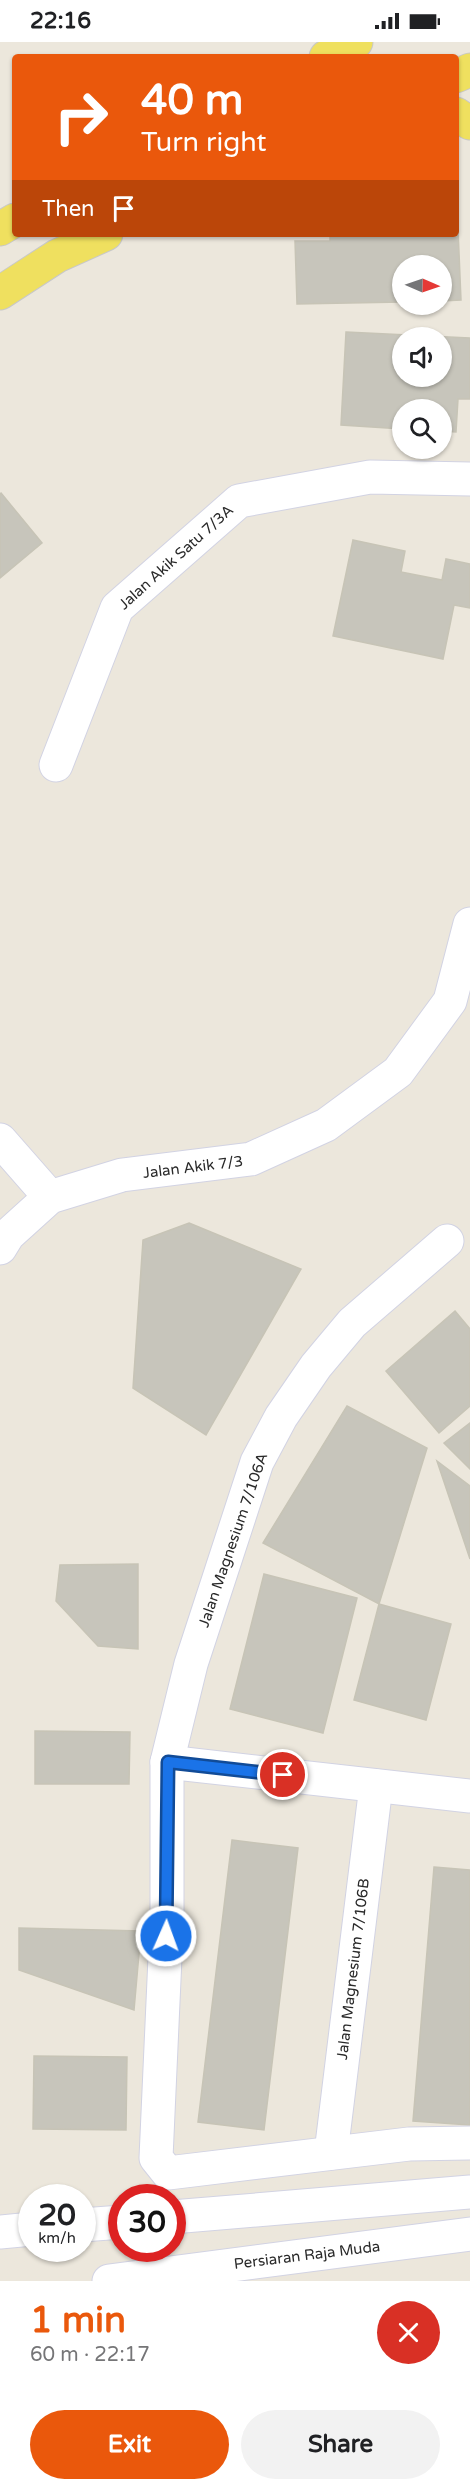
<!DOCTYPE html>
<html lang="en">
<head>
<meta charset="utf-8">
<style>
	:root { --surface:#fff; --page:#f2f2f2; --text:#202124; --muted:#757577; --accent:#ea580c }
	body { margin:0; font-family:"Varela Round",sans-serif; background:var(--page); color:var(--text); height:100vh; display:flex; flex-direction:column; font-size:22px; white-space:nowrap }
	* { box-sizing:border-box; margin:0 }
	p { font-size:20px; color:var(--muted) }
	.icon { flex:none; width:33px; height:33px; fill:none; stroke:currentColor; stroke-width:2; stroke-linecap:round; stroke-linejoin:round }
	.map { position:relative; height:2239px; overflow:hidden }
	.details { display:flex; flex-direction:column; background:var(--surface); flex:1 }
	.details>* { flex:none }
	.top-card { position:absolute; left:12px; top:12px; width:447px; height:183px; border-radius:6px; box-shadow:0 2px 4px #0004; background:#ea580c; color:#fff; overflow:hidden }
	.needle { width:39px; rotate:92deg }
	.controls { position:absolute; left:392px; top:213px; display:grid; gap:12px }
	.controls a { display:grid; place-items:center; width:60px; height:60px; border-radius:50%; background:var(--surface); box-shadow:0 2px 4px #0004; font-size:30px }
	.speed { position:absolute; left:18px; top:2142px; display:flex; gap:12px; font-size:30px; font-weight:700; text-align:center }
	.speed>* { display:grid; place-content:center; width:78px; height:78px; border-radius:50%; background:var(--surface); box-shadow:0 2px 4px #0004; line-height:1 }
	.speed small { font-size:15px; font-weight:400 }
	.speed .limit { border:9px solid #d22; background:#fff; color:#111 }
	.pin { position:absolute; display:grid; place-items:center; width:51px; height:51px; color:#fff; margin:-26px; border:3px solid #fff; border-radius:50%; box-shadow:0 2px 6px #0007 }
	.me { position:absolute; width:66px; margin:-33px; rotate:2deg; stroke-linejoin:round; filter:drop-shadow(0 0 4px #0008) }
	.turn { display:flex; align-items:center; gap:21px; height:126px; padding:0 30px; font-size:27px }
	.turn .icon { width:78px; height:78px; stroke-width:2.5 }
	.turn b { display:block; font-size:42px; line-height:51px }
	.then { display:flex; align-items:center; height:57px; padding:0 30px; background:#0003; gap:12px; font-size:22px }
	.round { display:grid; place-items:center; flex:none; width:63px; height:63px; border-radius:32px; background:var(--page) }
	.summary { display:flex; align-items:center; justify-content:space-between; height:102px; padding:0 30px }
	h1 { font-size:36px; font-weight:800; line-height:45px; color:var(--accent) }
	.button { display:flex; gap:12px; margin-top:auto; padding:12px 30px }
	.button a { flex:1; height:69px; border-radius:36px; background:var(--accent); color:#fff; font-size:24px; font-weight:800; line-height:69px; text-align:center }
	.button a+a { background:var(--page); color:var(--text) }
	.status { display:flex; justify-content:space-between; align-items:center; height:42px; padding:0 30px; background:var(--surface); direction:ltr }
	.status svg { height:16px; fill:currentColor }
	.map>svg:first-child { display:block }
	.building { fill:#c7c5bb; stroke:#c7c4b6; stroke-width:1.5; fill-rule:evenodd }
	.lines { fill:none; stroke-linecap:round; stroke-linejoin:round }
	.street-casing { stroke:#d2d3e3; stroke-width:35 }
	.secondary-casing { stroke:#d2d3e3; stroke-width:35 }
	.primary-casing { stroke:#c8c8c8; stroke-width:35 }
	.street { stroke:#fff; stroke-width:33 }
	.secondary { stroke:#fff; stroke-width:33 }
	.primary { stroke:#efe05f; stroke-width:33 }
	.route-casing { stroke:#114b97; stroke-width:15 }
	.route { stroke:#1a73e8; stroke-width:10 }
	.labels { text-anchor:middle; stroke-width:4.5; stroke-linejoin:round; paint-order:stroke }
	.street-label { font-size:15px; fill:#2a2a2a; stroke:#fff }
</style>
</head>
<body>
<div class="status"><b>22:16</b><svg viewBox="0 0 49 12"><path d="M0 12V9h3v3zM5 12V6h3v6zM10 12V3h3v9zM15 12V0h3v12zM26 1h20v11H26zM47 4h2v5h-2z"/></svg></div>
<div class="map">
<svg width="470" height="2239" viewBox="0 0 470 2239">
	<rect width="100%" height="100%" fill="#ece7dc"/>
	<g class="building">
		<path d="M456,140l5,118 -20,1v-35h-39v36l-105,2 -2,-63h35v-7h126z"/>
		<path d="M346,290l124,6v61h-12l-2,33 -15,-1v-21h-39v19l-61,-4zM402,296h39v38h-39z"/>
		<path d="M1,451l41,50 -42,35v-84z"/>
		<path d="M353,498l52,11 -4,21 41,8 4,-21 24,5v44l-16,-3 -11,54 -110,-23z"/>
		<path d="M189,1181l112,46 -95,166 -73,-47 10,-148z"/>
		<path d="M455,1269l15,18v77l-31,27 -53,-62z"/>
		<path d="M347,1364l80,42 -48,156 -116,-61z"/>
		<path d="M470,1381v46l-26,-26z"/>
		<path d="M437,1419l33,25v73z"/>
		<path d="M138,1522v85l-40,-3 -42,-45 4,-36z"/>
		<path d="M264,1532l93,24 -34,135 -93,-24z"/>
		<path d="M379,1562l72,20 -25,96 -72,-20z"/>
		<path d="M35,1689l95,1 -1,52h-94z"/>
		<path d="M232,1798l66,8 -34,282 -66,-8z"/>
		<path d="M434,1825l36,3v255l-57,-4z"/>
		<path d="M19,1886l122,3 -7,79 -115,-40z"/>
		<path d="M34,2014l93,1 -1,73 -93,-1z"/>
	</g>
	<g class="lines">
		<g class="street-casing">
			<g id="street">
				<path d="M56,723l61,-157 122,-107 131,-24 100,2"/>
				<path d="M0,1098l50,57"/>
				<path d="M447,1199l-95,82 -36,43 -35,51 -24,45 -66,202 -24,98v151l-11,245 12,15 241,-29 61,-1"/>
				<path d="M167,1720l303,34"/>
				<path d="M331,2111l45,-367"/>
			</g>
		</g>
		<g class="secondary-casing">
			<g id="secondary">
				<path d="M0,1206l8,-13 42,-38 72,-22 129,-16 75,-34 72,-53 52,-71 20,-77"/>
				<path d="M172,2175l298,-25"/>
				<path d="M82,2183l40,-3"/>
				<path d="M0,2190l32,-3"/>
				<path d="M109,2239l361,-47"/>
			</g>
		</g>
		<g class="primary-casing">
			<g id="primary">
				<path d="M326,15l30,-15"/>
				<path d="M456,34l14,-6"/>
				<path d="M456,72l14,9"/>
				<path d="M0,187l15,-9"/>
				<path d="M0,251l57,-37 49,-22"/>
			</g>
		</g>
		<use href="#street" class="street"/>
		<use href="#secondary" class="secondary"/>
		<use href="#primary" class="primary"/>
	</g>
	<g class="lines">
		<g class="route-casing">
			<path id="route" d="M166,1894l2,-174 115,13"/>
		</g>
		<use href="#route" class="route"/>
	</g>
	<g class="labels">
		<g class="street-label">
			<text transform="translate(176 515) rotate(-42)" y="5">Jalan Akik Satu 7/3A</text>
			<text transform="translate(193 1125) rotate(-7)" y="5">Jalan Akik 7/3</text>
			<text transform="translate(233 1498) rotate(-71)" y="5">Jalan Magnesium 7/106A</text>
			<text transform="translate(353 1927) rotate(-83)" y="5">Jalan Magnesium 7/106B</text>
			<text transform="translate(307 2213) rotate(-7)" y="5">Persiaran Raja Muda</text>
		</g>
	</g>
</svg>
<div class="controls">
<a><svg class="needle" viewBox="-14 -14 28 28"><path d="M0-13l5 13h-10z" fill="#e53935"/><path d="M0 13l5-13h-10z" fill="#757577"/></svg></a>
<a><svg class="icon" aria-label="sound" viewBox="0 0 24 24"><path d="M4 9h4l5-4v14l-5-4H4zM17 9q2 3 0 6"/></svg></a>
<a><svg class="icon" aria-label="search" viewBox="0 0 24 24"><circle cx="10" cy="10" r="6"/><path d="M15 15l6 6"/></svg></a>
</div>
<div class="speed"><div>20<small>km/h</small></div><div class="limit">30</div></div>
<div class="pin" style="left:283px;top:1733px;background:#d93025"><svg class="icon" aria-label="arrive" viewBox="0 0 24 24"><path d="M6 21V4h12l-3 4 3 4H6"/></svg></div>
<svg class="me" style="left:166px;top:1894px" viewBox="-20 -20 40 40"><circle r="17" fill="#1a73e8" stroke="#fff" stroke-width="3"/><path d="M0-11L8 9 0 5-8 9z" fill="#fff"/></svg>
<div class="top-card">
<div class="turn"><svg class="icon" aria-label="right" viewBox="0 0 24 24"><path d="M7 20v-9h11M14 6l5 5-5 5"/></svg><div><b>40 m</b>Turn right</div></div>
<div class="then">Then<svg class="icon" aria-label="arrive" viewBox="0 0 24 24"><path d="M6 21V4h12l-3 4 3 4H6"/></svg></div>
</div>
</div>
<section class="details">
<div class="summary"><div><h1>1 min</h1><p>60 m · 22:17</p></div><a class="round" style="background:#d93025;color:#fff"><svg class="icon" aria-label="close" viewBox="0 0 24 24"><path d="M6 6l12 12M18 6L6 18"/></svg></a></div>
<div class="button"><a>Exit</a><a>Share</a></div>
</section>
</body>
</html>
